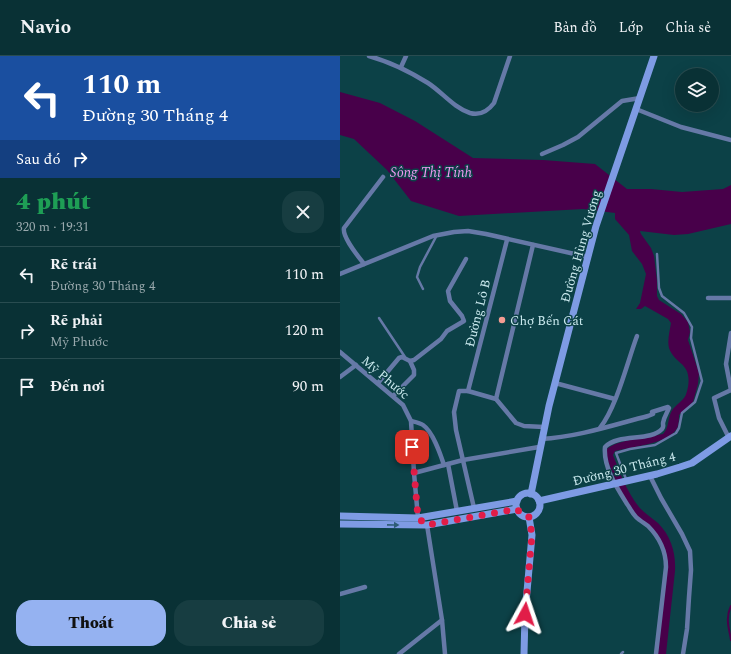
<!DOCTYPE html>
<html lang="vi">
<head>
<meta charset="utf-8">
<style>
	:root { --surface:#093135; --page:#173d41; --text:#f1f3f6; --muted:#99a9ad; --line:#294c50; --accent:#95b2f1 }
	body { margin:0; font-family:Spectral,serif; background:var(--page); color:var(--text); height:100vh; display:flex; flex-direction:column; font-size:15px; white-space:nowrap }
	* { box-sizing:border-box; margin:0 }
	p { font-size:13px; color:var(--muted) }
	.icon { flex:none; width:22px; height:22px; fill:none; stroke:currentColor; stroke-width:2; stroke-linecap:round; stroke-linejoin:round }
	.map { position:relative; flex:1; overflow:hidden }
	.drawer { display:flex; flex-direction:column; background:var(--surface); width:340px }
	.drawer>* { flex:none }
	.banner { background:#1a4fa0; color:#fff; overflow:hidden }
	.controls { position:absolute; left:335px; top:12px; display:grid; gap:8px }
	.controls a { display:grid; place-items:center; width:44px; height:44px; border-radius:50%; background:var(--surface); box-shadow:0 4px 16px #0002,0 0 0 1px var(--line); font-size:20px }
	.pin { position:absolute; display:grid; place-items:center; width:34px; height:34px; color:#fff; margin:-17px; border-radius:8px; box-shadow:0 2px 6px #0006 }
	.me { position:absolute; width:44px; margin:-22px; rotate:5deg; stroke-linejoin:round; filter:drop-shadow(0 0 3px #0008) }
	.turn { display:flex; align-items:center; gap:14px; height:84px; padding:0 16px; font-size:18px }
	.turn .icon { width:52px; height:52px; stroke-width:2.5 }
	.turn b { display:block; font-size:28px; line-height:34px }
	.then { display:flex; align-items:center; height:38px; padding:0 16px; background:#0003; gap:8px; font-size:15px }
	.round { display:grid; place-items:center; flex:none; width:42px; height:42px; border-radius:16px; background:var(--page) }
	.overview { display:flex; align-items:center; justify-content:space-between; height:68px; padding:0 16px }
	h1 { font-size:24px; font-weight:800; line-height:30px; color:#1e9e55 }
	.primary-button { display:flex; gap:8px; margin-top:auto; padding:8px 16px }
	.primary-button a { flex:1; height:46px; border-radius:16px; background:var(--accent); color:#111; font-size:16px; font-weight:800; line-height:46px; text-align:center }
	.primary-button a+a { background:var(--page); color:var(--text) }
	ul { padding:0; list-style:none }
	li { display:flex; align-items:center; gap:12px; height:56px; padding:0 16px; border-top:1px solid var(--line) }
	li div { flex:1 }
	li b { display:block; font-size:15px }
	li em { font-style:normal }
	header { display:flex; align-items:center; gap:24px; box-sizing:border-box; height:56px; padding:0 20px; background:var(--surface); border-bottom:1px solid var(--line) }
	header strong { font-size:19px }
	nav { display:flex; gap:22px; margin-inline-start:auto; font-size:14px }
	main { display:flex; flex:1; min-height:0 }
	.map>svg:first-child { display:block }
	.water { fill:#48004a }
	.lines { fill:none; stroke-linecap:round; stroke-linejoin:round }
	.stream { stroke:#48004a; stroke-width:2 }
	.service { stroke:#6679a7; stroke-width:2.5 }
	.minor { stroke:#6679a7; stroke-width:4.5 }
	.secondary { stroke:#7e9be4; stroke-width:7 }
	.oneway { fill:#2e5c76 }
	.route { stroke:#e11d48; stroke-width:7; stroke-dasharray:0 12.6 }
	.poi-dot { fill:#f59c92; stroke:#0c4147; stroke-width:1.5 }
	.labels { text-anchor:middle; stroke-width:3; stroke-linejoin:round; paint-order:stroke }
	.street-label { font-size:13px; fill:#cae9ee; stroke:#0c4147 }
	.poi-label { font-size:13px; fill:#cae9ee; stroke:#0c4147; text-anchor:start }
	.water-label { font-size:14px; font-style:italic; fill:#f398f3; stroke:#0c4147 }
</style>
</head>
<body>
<header>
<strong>Navio</strong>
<nav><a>Bản đồ</a><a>Lớp</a><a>Chia sẻ</a></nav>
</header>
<main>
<section class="drawer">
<div class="banner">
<div class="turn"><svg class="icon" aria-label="left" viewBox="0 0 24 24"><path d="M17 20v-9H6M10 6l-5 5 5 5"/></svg><div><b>110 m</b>Đường 30 Tháng 4</div></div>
<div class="then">Sau đó<svg class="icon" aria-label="right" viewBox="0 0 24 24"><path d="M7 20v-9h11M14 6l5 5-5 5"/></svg></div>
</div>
<div class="overview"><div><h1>4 phút</h1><p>320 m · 19:31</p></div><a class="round"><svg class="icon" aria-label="close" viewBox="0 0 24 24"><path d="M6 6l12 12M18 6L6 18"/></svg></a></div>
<ul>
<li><svg class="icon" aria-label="left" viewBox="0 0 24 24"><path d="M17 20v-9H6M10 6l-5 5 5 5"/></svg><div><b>Rẽ trái</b><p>Đường 30 Tháng 4</p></div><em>110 m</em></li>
<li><svg class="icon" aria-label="right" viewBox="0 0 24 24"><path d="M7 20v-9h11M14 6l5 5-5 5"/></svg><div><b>Rẽ phải</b><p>Mỹ Phước</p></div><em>120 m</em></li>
<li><svg class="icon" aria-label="arrive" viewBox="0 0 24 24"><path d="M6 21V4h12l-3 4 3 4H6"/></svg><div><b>Đến nơi</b></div><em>90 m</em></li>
</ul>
<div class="primary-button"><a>Thoát</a><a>Chia sẻ</a></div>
</section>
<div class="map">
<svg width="391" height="598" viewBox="0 0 391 598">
	<rect width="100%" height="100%" fill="#0c4147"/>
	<path class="water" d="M0,36l40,11 35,18 58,37 70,2 52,4 32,25h24l31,3 41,-3 8,-4v39l-43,10 -14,1 -34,-4 1,3 10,14 3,8 3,25v15l2,4 22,14 7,8 2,10 -2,8 11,33 -1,11 -5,18 -14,13c0,5 0,11 -3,15 -10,14 -45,17 -61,21l-2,4c7,18 14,37 26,52 5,6 13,11 19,16 13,13 18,30 17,48l-9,83h-8l9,-88 -4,-21 -26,-29 -16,-23 -14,-34v-10c9,-9 43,-12 56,-15 7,-7 4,-17 10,-25 3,-4 8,-7 11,-11 2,-2 3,-7 4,-11 4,-25 -13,-22 -19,-39 -2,-8 1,-18 2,-25l-3,-4 -23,-13 -4,3h-5l4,-6 6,-29 -4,-10 -10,-13 -3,-16 -14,-16v-6l-32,-4 -124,7 -48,-15 -24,-31 -33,-31 -14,-4z"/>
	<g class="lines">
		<path class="stream" d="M391,550c-6,12 -2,22 0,34"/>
		<g class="service">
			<path d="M83,233l-6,-12 3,-10 17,-32"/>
			<path d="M39,262l26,39"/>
			<path d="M286,423l-10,-26 14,-4 25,-4 21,-12 3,-5 3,-15 13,-11 7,-21 -11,-43 1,-11 -8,-14 -22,-17 -3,-8 -2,-34"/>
			<path d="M281,598l2,-2"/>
		</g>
		<g class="minor">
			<path d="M29,0c21,6 40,15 59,27 14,9 26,25 42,30 11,3 18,-2 24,-10l16,-47"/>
			<path d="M61,11l5,-11"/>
			<path d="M296,53l45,18 50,13"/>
			<path d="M202,98l21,-9 15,-8 44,-36 18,-3"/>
			<path d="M24,208c-6,-8 -22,-27 -20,-36l39,-51"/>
			<path d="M0,218l93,-38 21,-4 14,-1 18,3 102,23"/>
			<path d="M368,242h23"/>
			<path d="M391,277l-5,31 5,26"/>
			<path d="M0,296l63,53 8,16 3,52 4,45"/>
			<path d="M70,305l4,-1 27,-21 6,-8 17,-10 -2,-5 -12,-15 -2,-10 18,-32"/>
			<path d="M0,321l16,-12"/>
			<path d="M38,327l21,-25 3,-1 8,4 4,9v5l-21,21"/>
			<path d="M215,327l60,16"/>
			<path d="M128,335l39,-151"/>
			<path d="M156,343l37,-154"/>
			<path d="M71,365c4,1 9,2 12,4 10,7 17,28 21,40"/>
			<path d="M260,372c17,-22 27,-65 37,-92"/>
			<path d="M389,382l-10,-20 -5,-20 17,-8"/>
			<path d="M201,383c37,-2 72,-14 107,-23l5,-2 -1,-2 16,-5 1,1c-2,5 -5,9 -6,15 0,4 1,3 -1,6 -12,13 -43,4 -57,18 -2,20 12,41 22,57 3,4 5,9 9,13 3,3 8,6 12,9 11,11 18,25 18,41l-10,87"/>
			<path d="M108,408l9,47"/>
			<path d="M74,417l49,-13 76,-13"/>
			<path d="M310,420l11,22 21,36 8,17 1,19 -2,27 -2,32 -4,25"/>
			<path d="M134,452l-18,-78 -2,-18 5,-21h9l28,8 20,24 8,3 20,1"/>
			<path d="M0,538l25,-7"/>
			<path d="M102,564l3,34"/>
			<path d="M59,598l43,-34 -15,-95"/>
		</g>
		<g class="secondary">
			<circle cx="188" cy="449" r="12"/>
			<path d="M191,438l18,-88 47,-180 58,-170"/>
			<path d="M199,445l118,-27 23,-7 12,-4 39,-27"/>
			<path d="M0,460l78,2 99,-17"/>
			<path d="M0,468l87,1 90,-16"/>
			<path d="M184,598l1,-40 7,-79 -3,-18"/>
		</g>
	</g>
	<defs><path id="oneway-solid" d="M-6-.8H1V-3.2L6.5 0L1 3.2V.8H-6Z"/></defs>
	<use class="oneway" href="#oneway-solid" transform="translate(53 469) rotate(1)"/>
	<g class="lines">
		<path class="route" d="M72,391l6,71 9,7 90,-16 5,6 7,2 3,18 -7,79"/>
	</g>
	<circle class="poi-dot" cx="162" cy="264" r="4"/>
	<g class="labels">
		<g class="street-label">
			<text transform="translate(240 190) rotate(-74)" y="5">Đường Hùng Vương</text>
			<text transform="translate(137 257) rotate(-76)" y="5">Đường Lô B</text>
			<text transform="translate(46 321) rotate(41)" y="5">Mỹ Phước</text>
			<text transform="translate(284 412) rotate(-14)" y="5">Đường 30 Tháng 4</text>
		</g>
		<g class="poi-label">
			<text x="170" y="269">Chợ Bến Cát</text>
		</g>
		<g class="water-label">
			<text x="91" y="121">Sông Thị Tính</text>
		</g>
	</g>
</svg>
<div class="controls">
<a><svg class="icon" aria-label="layers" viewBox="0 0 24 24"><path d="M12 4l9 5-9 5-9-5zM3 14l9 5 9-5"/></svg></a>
</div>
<div class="pin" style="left:72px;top:391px;background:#d93025"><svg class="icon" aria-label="arrive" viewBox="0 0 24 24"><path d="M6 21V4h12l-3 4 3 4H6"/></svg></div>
<svg class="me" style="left:185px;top:558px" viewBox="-20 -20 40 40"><path d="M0-17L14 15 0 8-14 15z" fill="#e11d48" stroke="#fff" stroke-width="4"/></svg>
</div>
</main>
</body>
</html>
